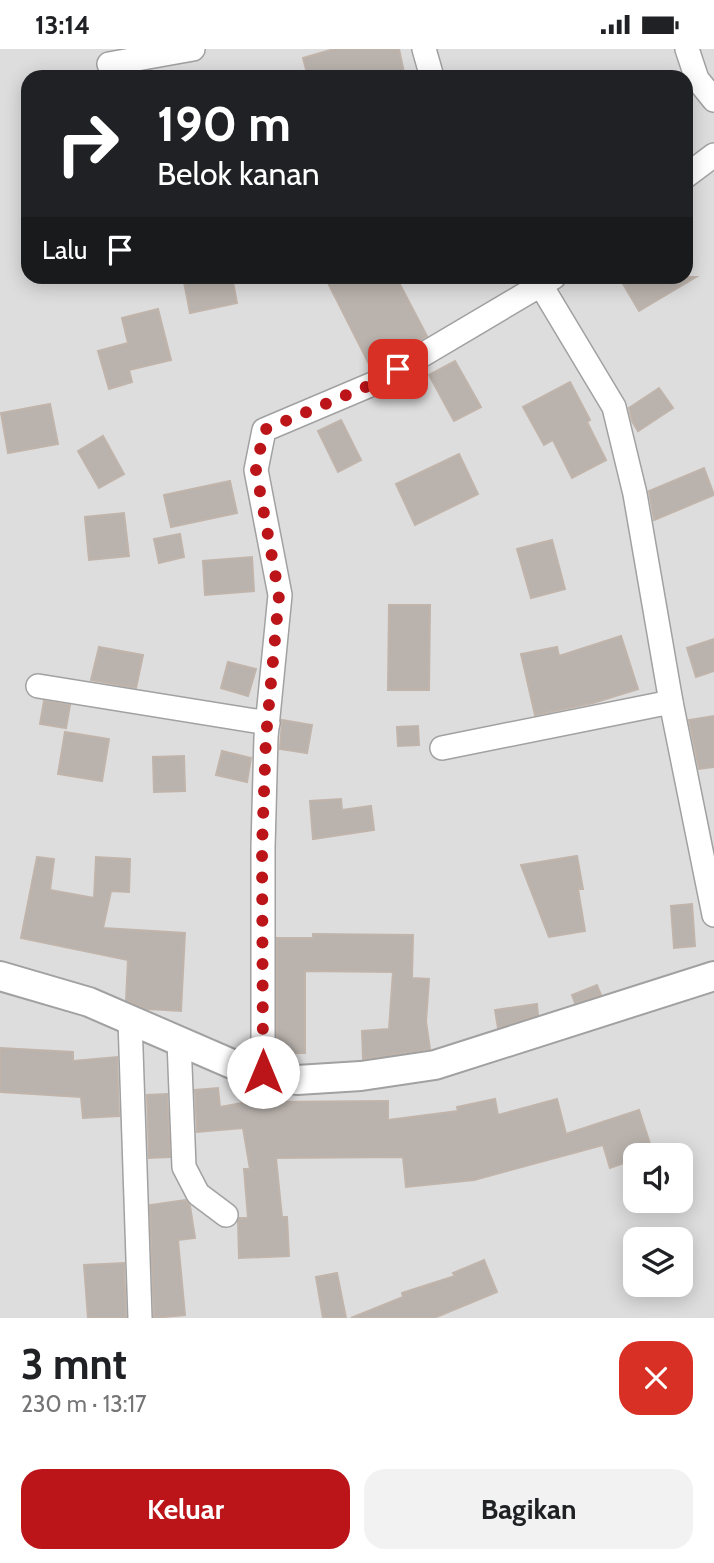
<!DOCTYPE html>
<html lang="id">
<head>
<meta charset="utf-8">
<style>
	:root { --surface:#fff; --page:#f2f2f2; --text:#202124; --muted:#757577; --accent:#bb151a }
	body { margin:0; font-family:Cabin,sans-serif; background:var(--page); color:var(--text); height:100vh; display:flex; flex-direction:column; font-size:26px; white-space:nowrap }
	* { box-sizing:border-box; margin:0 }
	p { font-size:23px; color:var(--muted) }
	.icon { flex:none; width:38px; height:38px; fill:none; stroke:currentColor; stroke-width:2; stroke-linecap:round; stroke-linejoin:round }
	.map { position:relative; height:1269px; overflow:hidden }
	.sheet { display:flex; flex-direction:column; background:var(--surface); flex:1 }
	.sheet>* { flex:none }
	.top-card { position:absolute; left:21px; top:21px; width:672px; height:214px; border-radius:21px; box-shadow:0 4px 18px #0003; background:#202124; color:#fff; overflow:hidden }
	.tools { position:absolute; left:623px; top:1094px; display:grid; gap:14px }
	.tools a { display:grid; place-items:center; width:70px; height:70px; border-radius:14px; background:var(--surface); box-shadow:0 4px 18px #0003; font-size:35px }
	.pin { position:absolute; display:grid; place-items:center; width:60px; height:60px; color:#fff; margin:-30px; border-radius:14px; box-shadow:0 4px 10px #0006 }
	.me { position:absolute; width:77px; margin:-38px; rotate:0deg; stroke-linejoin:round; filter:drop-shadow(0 0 5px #0008) }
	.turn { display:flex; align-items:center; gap:24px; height:147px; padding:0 21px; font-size:32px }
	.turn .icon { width:91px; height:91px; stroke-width:2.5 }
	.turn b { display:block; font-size:49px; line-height:60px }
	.then { display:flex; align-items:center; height:66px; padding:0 21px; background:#0003; gap:14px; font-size:26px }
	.round { display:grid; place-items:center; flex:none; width:74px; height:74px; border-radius:21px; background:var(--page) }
	.head { display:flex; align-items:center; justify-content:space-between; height:119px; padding:0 21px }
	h1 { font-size:42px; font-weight:700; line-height:52px }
	.primary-button { display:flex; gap:14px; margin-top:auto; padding:14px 21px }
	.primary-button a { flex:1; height:80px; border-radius:21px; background:var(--accent); color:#fff; font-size:28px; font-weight:700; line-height:80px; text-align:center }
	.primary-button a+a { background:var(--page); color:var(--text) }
	.status { display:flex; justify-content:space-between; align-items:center; height:49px; padding:0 35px; background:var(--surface); direction:ltr }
	.status svg { height:19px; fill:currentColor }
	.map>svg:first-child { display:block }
	.residential { fill:#dedddd; fill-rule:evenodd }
	.building { fill:#b9b2ad; stroke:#c0b4ab; stroke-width:2 }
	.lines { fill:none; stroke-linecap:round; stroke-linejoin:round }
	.minor-casing { stroke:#a1a1a1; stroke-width:26 }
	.tertiary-casing { stroke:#a1a1a1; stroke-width:32 }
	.minor { stroke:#fff; stroke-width:23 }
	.tertiary { stroke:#fff; stroke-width:28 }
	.route { stroke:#bb151a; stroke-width:12; stroke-dasharray:0 21.6 }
</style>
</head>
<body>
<div class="status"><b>13:14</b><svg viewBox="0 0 49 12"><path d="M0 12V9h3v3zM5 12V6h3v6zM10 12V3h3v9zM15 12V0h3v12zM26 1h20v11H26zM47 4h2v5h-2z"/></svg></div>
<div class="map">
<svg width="714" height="1269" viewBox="0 0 714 1269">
	<rect width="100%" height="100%" fill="#f0ede8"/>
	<path class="residential" d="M0,0h714v1269h-714zM28,28h658v200h-658zM635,1106h46v46h-46zM635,1190h46v46h-46z"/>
	<g class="building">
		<path d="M334,0h65l6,28h-97l-5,-19z"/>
		<path d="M183,228h49l5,26 -47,10z"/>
		<path d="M325,228h71l31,59 -57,30z"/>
		<path d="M619,228h77l-57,34z"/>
		<path d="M158,260l13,51 -42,10 3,12 -23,7 -11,-38 30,-8 -6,-25z"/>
		<path d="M455,312l26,46 -27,14 -25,-46z"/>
		<path d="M570,333l20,38 -3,2 19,38 -34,18 -19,-38 -9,5 -21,-38z"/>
		<path d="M659,339l14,20 -35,23 -6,-10 -3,-13z"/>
		<path d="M50,355l8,40 -50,9 -7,-40z"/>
		<path d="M341,371l20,40 -23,12 -20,-41z"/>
		<path d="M103,387l21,38 -25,14 -21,-37z"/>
		<path d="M459,405l19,40 -63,31 -19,-41z"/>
		<path d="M704,419l10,27 -60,25 -5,-29z"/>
		<path d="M230,432l7,32 -66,14 -7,-32z"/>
		<path d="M124,464l5,43 -40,4 -4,-43z"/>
		<path d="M180,485l4,23 -25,6 -5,-24z"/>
		<path d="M552,491l13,49 -34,9 -14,-49z"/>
		<path d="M252,508l2,34 -49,4 -2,-34z"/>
		<path d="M389,556h41l-1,85h-41z"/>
		<path d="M621,587l17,53 -45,14 -58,12 -14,-61 36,-7 2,9z"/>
		<path d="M714,590v32l-18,6 -9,-29z"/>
		<path d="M99,598l44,8 -7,33 -45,-8z"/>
		<path d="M228,613l28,7 -8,27 -27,-8z"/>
		<path d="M44,652l26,4 -4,23 -26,-4z"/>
		<path d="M714,667v51l-15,2 -10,-49z"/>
		<path d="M282,671l30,5 -5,28 -27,-4z"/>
		<path d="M418,677l1,19 -21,1 -1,-19z"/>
		<path d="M65,683l44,7 -7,42 -44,-7z"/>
		<path d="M222,702l29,7 -4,24 -31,-7z"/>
		<path d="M184,707l1,35 -31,1 -1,-35z"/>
		<path d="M341,750l1,11 29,-4 3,24 -61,9 -3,-38z"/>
		<path d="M577,807l6,33h-5l7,42 -36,6 -28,-72z"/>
		<path d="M37,808l17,2 -4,31 44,8 2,-41 34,2 -1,33 -18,-1 -8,37 82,5 -4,78 -34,-2 -21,-9 2,-40 -107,-22z"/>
		<path d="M692,855l3,42 -21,2 -3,-42z"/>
		<path d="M313,885l100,1 -1,43 17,1 -3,43 4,27 -67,10 -1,-28 27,-2 4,-57 -88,-1v82h-28v-115h36z"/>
		<path d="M597,936l4,10 -26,8 -3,-8z"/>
		<path d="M537,955l1,11 -40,13 -3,-18z"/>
		<path d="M0,999l73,4v9l44,-4 2,59 -36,2 -2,-21 -81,-5z"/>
		<path d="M218,1039l2,19 45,-8 1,3 122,-1v19l70,-9 -1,-4 38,-8 3,16 59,-16 9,35 73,-24 14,43 -18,2v4l-25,9 -7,-23 -129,35 -68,7 -3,-30 -127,1 6,59h5l2,39 -50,2 -1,-37 1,-3h9l-4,-49h6l-7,-41 -46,4 -2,-42z"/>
		<path d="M167,1045l3,63 -21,1 -2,-63z"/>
		<path d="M185,1151l5,6 5,32 -17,2 7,75 -31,3 -4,-113z"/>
		<path d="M484,1211l13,32 -63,26h-83l52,-21 -1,-4 53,-17 -2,-3z"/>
		<path d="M124,1214l2,55h-38l-4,-53z"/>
		<path d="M337,1224l9,45h-23l-7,-41z"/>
	</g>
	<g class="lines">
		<g class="minor-casing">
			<g id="minor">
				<path d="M424,0l8,28"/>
				<path d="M687,0l10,30 17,21"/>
				<path d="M109,15l84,-15"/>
				<path d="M686,127l28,-21"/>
				<path d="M536,228l78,130 21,87 36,208 43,213"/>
				<path d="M38,637l230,37"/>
				<path d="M442,699l229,-46"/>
				<path d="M130,971l10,298"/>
				<path d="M179,992l5,126 14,27 28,21"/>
				<path d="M263,1023v-225l3,-110 14,-142 -24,-125 8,-40 111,-47 179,-106"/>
			</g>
		</g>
		<g class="tertiary-casing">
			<path id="tertiary" d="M0,927l89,26 150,65 58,13 64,-4 74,-11 279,-89"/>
		</g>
		<use href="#minor" class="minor"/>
		<use href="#tertiary" class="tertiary"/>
	</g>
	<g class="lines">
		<path class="route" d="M263,1023l-1,-225 4,-110 13,-142 -23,-125 8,-40 111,-47 23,-14"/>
	</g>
</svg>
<div class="tools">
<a><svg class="icon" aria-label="sound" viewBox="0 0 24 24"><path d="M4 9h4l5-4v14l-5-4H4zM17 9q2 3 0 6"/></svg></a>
<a><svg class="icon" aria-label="layers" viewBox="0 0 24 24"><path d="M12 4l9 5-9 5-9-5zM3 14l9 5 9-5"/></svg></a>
</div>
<div class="pin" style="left:398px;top:320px;background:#d93025"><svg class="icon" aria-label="arrive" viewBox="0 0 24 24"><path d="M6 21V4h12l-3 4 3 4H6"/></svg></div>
<svg class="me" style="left:263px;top:1023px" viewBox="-20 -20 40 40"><circle r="19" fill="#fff"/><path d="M0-13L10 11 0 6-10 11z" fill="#bb151a"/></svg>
<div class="top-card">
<div class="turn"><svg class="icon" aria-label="right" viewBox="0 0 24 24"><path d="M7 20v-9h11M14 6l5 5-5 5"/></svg><div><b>190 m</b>Belok kanan</div></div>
<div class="then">Lalu<svg class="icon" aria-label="arrive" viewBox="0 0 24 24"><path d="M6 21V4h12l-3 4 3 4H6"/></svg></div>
</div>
</div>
<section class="sheet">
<div class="head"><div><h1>3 mnt</h1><p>230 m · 13:17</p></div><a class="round" style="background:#d93025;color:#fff"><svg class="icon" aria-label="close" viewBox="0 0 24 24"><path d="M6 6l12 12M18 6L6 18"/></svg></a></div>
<div class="primary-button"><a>Keluar</a><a>Bagikan</a></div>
</section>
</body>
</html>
